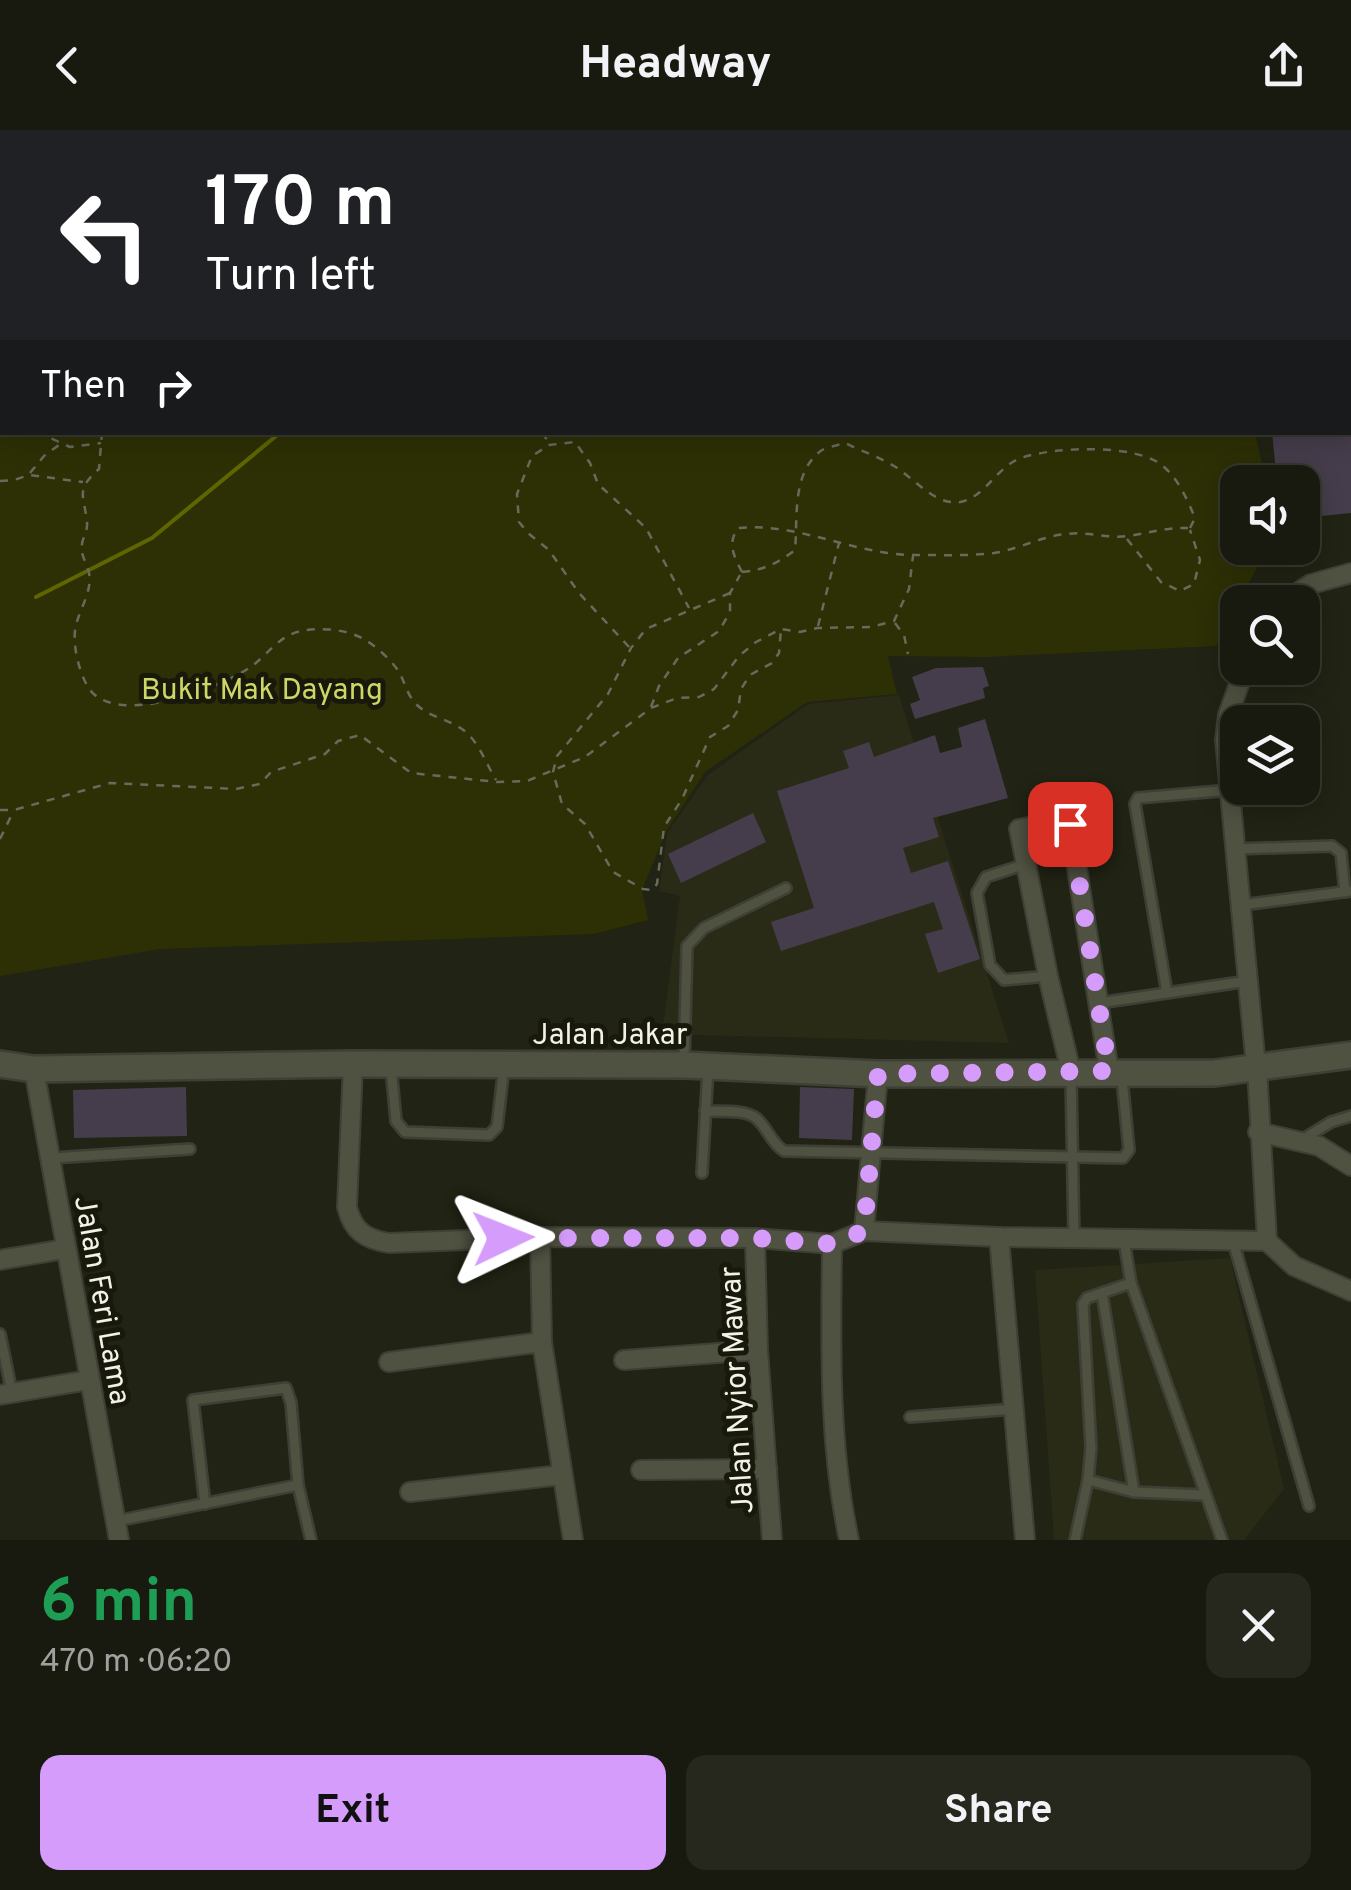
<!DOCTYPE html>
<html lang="en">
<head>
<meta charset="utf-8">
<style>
	:root { --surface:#191a0f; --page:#26271d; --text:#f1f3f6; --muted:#9fa19e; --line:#37382f; --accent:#d59cfb }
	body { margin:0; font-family:Overpass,sans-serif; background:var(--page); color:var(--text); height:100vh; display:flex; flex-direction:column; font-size:38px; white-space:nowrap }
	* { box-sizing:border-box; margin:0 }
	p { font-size:32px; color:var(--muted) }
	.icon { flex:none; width:55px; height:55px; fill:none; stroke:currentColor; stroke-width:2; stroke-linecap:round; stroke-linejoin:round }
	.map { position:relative; height:1410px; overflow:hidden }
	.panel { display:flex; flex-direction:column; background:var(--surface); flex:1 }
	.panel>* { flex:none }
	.guide { position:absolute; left:0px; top:0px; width:1352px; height:305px; box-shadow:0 5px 25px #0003,0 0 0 2px var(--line); background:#202124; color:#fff; overflow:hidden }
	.fabs { position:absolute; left:1220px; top:335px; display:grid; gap:20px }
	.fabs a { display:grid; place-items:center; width:100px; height:100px; border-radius:20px; background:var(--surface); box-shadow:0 5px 25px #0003,0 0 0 2px var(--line); font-size:50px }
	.pin { position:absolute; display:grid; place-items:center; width:85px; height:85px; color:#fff; margin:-42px; border-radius:20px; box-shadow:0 5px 15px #0006 }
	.me { position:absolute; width:110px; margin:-55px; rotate:88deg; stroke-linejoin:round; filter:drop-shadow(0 0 8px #0008) }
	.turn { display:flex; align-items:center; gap:35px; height:210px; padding:0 40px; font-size:45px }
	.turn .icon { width:130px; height:130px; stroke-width:2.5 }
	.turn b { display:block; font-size:70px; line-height:85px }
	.then { display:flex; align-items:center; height:95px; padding:0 40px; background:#0003; gap:20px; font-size:38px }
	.round { display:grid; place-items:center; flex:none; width:105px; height:105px; border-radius:20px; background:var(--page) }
	.summary { display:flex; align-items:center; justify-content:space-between; height:170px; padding:0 40px }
	h1 { font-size:60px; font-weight:700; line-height:75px; color:#1e9e55 }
	.action { display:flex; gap:20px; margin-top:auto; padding:20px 40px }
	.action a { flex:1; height:115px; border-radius:20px; background:var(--accent); color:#111; font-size:40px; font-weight:700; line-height:115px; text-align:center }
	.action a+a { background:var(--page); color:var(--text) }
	header { display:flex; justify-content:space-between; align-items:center; height:130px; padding:0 40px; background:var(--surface); font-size:45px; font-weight:700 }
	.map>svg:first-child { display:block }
	.built { fill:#292b16 }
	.green { fill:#2d3005 }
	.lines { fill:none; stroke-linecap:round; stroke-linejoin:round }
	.stream { stroke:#5f6500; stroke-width:4 }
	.building { fill:#453d4b }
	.service-casing { stroke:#3e3f35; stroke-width:14 }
	.minor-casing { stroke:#3e3f35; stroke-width:22 }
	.secondary-casing { stroke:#3e3f35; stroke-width:30 }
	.path { stroke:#686a5c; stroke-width:2.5; stroke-dasharray:8 8; stroke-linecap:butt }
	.service { stroke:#4f5141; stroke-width:9 }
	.minor { stroke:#4f5141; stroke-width:18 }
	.secondary { stroke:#4f5141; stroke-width:25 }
	.route { stroke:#d59cfb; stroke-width:18; stroke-dasharray:0 32.4 }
	.labels { text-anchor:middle; stroke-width:10; stroke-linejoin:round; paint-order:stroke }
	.park-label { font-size:30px; fill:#ced765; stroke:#18190b }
	.street-label { font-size:30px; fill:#f1f2e8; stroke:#18190b }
</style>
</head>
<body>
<header><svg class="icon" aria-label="back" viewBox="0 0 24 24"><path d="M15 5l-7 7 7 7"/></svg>Headway<svg class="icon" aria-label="share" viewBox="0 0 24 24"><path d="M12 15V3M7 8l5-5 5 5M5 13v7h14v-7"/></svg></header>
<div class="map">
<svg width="1351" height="1410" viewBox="0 0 1351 1410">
	<rect width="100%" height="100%" fill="#212314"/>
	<g class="built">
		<path d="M899,565l110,348 -347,-9 18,-138 -21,-5 8,-58 41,-58 100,-71z"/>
		<path d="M1230,1128l54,231 -40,51h-190l-19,-270z"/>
	</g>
	<g class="green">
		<path d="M228,0h265l-265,2z"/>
		<path d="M0,5l2,297 1253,1 11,49h-28v66h29l-51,98 -229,11 -99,-1 9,38 -90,8 -102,70 -39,60 -24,58 6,30 -54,14 -434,15 -160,27z"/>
	</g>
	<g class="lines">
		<g class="stream">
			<path d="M376,2l1,-2"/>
			<path d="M36,467l116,-59 129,-106"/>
		</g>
	</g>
	<g class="building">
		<path d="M1272,302h79v81l-49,5v-36h-25z"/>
		<path d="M983,537l6,19 -6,2 2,10 -70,21 -5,-15 10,-4 -8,-23 24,-9z"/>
		<path d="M985,589l23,79 -75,20 6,19 -36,11 8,25 37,-12 32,98 -42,14 -13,-39 18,-5 -9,-27 -153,49 -10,-29 43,-14 -37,-117 72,-23 -6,-17 26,-9 5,15 61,-22 5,18 22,-6 -4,-19z"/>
		<path d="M753,683l13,29 -85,41 -13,-29z"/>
		<path d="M186,957l1,49 -113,2 -1,-48z"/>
		<path d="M800,957l54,2 -2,51 -53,-2z"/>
	</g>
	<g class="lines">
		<g class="service-casing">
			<g id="service">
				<path d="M46,0l4,2"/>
				<path d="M629,0l10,2"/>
				<path d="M70,2l2,-1"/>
				<path d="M1350,14l1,-4"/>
				<path d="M1234,719l98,-3 9,7 4,39"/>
				<path d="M1026,734l-40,13 -9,16 13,72 14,15 44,-4"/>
				<path d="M1242,775l109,-14"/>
				<path d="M1167,863l-32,-189 3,-6 92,-8"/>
				<path d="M1099,873l149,-22"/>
				<path d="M684,933l3,-117 17,-18 82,-40"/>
				<path d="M391,937l5,54 9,11 84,3 8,-8 7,-60"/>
				<path d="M1071,947l3,162"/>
				<path d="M705,981c14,1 40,-2 51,7 12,10 15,25 28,33l339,7 6,-8 -7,-72"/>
				<path d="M1300,1011l31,-19 20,-6"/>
				<path d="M52,1028l138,-9"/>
				<path d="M702,1043l6,-104"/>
				<path d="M1124,1110l7,43 91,257"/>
				<path d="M1233,1111l76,265"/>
				<path d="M1102,1163l32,199"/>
				<path d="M0,1204l12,59"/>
				<path d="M910,1287l104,-8"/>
				<path d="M1088,1350l46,12 70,3"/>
				<path d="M205,1374l-12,-104 93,-12 5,15 7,82 13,55"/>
				<path d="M116,1391l182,-36"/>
				<path d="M1075,1410l13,-60 3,-32 -8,-144 4,-6 44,-15"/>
			</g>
		</g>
		<g class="minor-casing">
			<g id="minor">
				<path d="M22,0l5,2"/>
				<path d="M660,0l3,2"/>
				<path d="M1075,0l2,2"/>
				<path d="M888,2l1,-2"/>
				<path d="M1350,85h1"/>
				<path d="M1284,472l27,-18 40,-11"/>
				<path d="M1245,538l-17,47 -3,25 30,316"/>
				<path d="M353,934l-6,143c6,24 18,32 42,36l151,-6 215,1 77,6 32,-13 135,6 268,4"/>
				<path d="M34,939l85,471"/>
				<path d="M1257,939l10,172 27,25 57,25"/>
				<path d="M1071,942l-23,-96 -29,-147 46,-9 5,4 39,247"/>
				<path d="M1258,1002l61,14 32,20"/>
				<path d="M864,1101l14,-157"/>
				<path d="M540,1107l2,105 31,198"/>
				<path d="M999,1107l26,303"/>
				<path d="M755,1108l3,112 14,190"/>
				<path d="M832,1114c-1,99 -4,198 17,296"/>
				<path d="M0,1130l65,-11"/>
				<path d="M624,1230l134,-10"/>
				<path d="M389,1232l153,-20"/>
				<path d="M0,1265l89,-15"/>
				<path d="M641,1340l126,-1"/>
				<path d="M410,1362l151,-17"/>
			</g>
		</g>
		<g class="secondary-casing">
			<path id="secondary" d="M0,934l34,5 319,-5 331,1 194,9 337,-1 136,-18"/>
		</g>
		<g class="path">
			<path d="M0,78l2,5"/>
			<path d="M0,244l2,1"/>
			<path d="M37,302l33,15 31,-4"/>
			<path d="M102,302l-3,37c-24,21 -15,26 -12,53 1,9 -4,14 -5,22 -2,12 5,18 7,29 4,20 -12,39 -14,58 -2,17 5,45 15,59 29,37 131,-2 162,-24 16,-12 28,-31 49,-35 21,-4 47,-2 66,10 10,6 26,21 32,31 7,13 8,23 18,33 11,11 27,13 40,21 20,10 28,36 39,54"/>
			<path d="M543,302l6,13"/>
			<path d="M30,343l14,-17 15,-11"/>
			<path d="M0,351l14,-1 15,-5 54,7"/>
			<path d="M1127,409l34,43 19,9 14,-7 6,-24 -10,-30"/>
			<path d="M742,442c22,-2 36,-9 53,-22 3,-31 -4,-78 27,-100 6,-3 17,-5 23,-7 16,8 34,14 49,23 20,12 41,40 66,36 26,-5 35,-34 61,-44 31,-11 116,-15 142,8 16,14 24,33 32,52l-5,10"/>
			<path d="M742,442c-8,-15 -15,-29 -4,-44 62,-6 118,28 180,27 25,0 51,1 76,-2 26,-4 47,-17 73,-19 20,-3 41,5 61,2 21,-3 39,-9 60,-8"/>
			<path d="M730,463l-84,36 -15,19 -23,46 -51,62 -4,16 9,32 23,20 28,48 30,17 9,1 5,-6 7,-57 18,-28 28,-62 18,-11 10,-16 3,-21 9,-14 22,-12 7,-10 2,-24"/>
			<path d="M895,493l9,12 4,19"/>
			<path d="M818,496l21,-83"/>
			<path d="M629,517l-50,-54 -30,-43 -21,-17 -9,-11 -2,-28 15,-38 17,-11 26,-3 15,21 8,21 48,44 43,80"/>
			<path d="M651,577l8,-21 19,-28 41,-27 11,-19v-19l10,-18"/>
			<path d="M0,680h14l96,-27 126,6 24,-5 11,-12 54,-18 13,-13 22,-6 51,38 86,9 30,-1 58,-24 66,-49 26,-10 22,-1 15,-8 25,-33 17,-14 25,-13 19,3 17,-4 54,-1 23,-6 15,-32 4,-33"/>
			<path d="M0,709l13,-27"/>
		</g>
		<use href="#service" class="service"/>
		<use href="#minor" class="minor"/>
		<use href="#secondary" class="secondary"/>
	</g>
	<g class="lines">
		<path class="route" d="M503,1108h252l77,6 32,-13 14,-157 231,-3 -39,-247"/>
	</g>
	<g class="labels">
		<g class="park-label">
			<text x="262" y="569">Bukit Mak Dayang</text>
		</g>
		<g class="street-label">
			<text x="610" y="914">Jalan Jakar</text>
			<text transform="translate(103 1170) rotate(80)" y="10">Jalan Feri Lama</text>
			<text transform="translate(736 1260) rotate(-93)" y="10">Jalan Nyior Mawar</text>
		</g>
	</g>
</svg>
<div class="fabs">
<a><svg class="icon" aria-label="sound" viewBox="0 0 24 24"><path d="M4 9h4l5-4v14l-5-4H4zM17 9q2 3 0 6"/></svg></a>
<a><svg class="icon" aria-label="search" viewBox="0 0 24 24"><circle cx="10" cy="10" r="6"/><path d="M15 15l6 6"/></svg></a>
<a><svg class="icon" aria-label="layers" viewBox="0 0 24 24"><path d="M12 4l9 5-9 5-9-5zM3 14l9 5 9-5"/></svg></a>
</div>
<div class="pin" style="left:1070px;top:694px;background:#d93025"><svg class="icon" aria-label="arrive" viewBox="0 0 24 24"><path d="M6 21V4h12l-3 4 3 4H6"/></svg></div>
<svg class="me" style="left:503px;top:1108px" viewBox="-20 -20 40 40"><path d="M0-17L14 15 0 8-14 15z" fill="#d59cfb" stroke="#fff" stroke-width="4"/></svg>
<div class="guide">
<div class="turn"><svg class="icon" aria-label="left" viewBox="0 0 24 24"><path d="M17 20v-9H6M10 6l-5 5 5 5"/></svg><div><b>170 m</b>Turn left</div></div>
<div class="then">Then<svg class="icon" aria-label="right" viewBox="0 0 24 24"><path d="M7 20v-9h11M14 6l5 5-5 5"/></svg></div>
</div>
</div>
<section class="panel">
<div class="summary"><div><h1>6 min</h1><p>470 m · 06:20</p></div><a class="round"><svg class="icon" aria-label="close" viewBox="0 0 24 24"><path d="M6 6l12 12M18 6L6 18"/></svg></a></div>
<div class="action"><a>Exit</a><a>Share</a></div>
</section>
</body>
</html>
